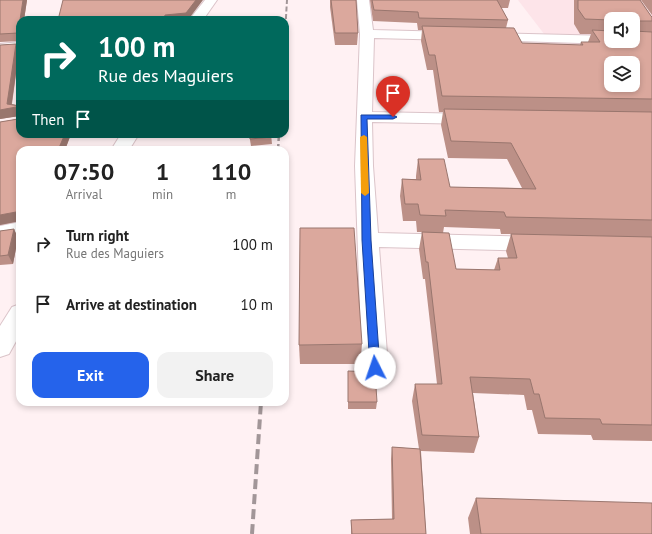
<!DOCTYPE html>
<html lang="en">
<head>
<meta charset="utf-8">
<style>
	:root { --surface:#fff; --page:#f2f2f2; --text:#222; --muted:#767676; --accent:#2563eb }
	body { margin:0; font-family:"PT Sans",sans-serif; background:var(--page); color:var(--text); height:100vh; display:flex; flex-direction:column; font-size:15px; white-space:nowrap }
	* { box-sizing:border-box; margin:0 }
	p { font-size:13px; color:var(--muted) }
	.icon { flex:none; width:22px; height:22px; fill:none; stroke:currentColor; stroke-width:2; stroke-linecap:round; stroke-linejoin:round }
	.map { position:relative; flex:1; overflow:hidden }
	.drawer { position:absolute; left:16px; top:146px; width:273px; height:260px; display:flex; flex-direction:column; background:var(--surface); border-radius:12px; box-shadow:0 2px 6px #0003 }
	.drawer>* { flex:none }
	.banner { position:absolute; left:16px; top:16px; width:273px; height:122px; border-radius:12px; box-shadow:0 2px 6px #0003; background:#00695c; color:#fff; overflow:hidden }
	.buttons { position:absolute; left:604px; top:12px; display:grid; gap:8px }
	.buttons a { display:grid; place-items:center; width:36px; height:36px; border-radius:8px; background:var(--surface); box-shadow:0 2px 6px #0003; font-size:20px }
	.pin { position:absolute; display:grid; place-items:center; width:34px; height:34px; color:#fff; margin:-41px -17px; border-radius:50% 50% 50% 0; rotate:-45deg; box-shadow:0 0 4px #0007 }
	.pin .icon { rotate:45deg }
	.me { position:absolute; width:44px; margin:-22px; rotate:356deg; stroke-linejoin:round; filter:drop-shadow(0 0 3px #0008) }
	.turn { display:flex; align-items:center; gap:14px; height:84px; padding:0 16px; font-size:18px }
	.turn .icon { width:52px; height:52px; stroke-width:2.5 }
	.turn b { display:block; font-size:28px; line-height:34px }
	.then { display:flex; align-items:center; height:38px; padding:0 16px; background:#0003; gap:8px; font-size:15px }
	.eta { display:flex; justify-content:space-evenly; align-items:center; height:68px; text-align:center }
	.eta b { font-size:24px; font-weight:600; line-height:28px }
	.cta { display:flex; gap:8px; margin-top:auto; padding:8px 16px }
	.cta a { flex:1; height:46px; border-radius:12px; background:var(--accent); color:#fff; font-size:16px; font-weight:600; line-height:46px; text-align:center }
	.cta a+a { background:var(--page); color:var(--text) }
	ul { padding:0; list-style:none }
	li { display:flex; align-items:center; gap:12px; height:60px; padding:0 16px }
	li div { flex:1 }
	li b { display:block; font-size:15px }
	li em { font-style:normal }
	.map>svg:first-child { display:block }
	.built { fill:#fde4e9; fill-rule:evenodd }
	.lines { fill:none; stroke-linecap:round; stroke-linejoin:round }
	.minor-casing { stroke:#dbc4c9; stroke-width:2 }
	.minor { fill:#fff; fill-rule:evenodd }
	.rail-far2 { stroke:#a29698; stroke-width:2; stroke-dasharray:5 2.5; stroke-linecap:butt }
	.rail-far1 { stroke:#a29698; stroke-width:2.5; stroke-dasharray:6 3; stroke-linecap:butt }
	.rail { stroke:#a29698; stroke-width:4; stroke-dasharray:10 5; stroke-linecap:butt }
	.wall { fill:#bc9087; fill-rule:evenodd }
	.shaded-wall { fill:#99766e }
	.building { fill:#dba89d; stroke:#99766e; fill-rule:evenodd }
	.route { fill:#2563eb; stroke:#184099 }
	.slow { fill:#f59e0b }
</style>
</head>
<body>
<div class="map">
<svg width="652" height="534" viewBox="0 0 652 534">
	<rect width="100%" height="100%" fill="#fff1f3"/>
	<path class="built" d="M518,0h134v59l-94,-7zM611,19h22v22h-22z"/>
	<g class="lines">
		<g class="minor-casing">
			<g id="minor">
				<path d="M205,0h12l-14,20h-14z"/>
				<path d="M357,0h12l4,30 79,2 5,1 2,3 -2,3 -5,1 -78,-2 -2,74 101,2 6,1 2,4 -2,4 -6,1 -101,-2 1,44 5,67 159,4 7,2 4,5 -4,5 -7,2 -158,-4 9,120 -4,7 -9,4 -9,-4 -4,-7 -7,-201 5,-132z"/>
				<path d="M490,33l121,3v5h6l-6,3 -126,-4 -2,-3 2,-3z"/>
				<path d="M20,42v8l-20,2v-8z"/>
				<path d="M121,134h18l-10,16h-18z"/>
				<path d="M20,222v14l-20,4v-14z"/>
				<path d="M20,304v30l-11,20 -9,3v-31l12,-19z"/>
			</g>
		</g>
		<use href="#minor" class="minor"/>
		<path class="rail-far2" d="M285,34l2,-34"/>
		<path class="rail-far1" d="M278,150l1,-16"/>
		<path class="rail" d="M252,534l9,-132"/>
	</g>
	<g class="wall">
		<path d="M0,0h27l-3,20h-4v21l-20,1z"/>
		<path d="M330,0h26l2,33 -1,12h-22l-5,-38z"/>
		<path d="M370,0h140l-2,8h-7l7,12 -2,8 16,15 58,2 1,-3h7l3,-8h-11l-6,-10v-24h66l11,16 1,1v424l-59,-1 -2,-5 -53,-1 -6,-24h-5l-3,-15 -51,-2 6,44 -5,16 -53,-2 5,83h-75v-14l41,-1 -1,-60 1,-12 27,2 -7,-48 3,-17h22l-12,-105h-2l-4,-30 3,-17h-5l-1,-11h-13l-3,-25 2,-17h14v-3l2,-17 32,28 72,1 -15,-29 -59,-1 -7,-33 2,-13h-4l-6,-42h-6l-6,-29 1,-11h-4l-1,-7 -44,-2zM611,19h22v22h-22zM444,227l56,2 1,5h10l-5,17 2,7h-10l-4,12 -38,-1 -13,-36z"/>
		<path d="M641,0h11v15z"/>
		<path d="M16,44l3,8 -7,52 8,2v28h51l-6,16h-45v71l-20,4v-103l18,-3v-3l-18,3z"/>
		<path d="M249,134h22l1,10 -21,2z"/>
		<path d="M14,229l4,9 -5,26 -13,1v-34z"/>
		<path d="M362,344l-2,20h-60l-1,-19z"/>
		<path d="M348,371l29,31 -1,7h-28z"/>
		<path d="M476,498l176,36h-182l-2,-16z"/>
	</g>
	<g class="shaded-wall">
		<path d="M23,0h4l-3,20h-4z"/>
		<path d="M196,0h7l-15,20h-25l2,-5z"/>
		<path d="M20,21v17l-2,-5z"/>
		<path d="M16,44l3,8 -8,56 5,-1 4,9 -20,3v-9z"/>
		<path d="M65,134h6l-6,16h-7z"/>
		<path d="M19,206l1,2v11l-3,-6z"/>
		<path d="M16,212l4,9 -20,4v-10z"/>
		<path d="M14,229l4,9 -5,26 -5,-9z"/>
	</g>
	<g class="building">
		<path d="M0,0h23l-5,33 -18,1z"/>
		<path d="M63,0h133l-10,13 -21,2 -2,5h-105z"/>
		<path d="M331,0h25l2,33h-23z"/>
		<path d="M372,0h125l11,20 -89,-2 -1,-6 -44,-2z"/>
		<path d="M578,0h62l11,16 1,1v4h-14l-1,4h-4v-6h-22v1l-26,-1 -7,-10z"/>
		<path d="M422,26l92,2 8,15 61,2 -2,-3h19l-8,-12 19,1v10h22v-10l19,1v67l-210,-3 -7,-41h-6zM611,63h22v22h-22z"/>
		<path d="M16,44l-9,60 13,2v28h45l-7,16h-38v56h-1l-2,7 -1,-1 -16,3v-93l18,-3v-10l-2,-2 -16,3v-65z"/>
		<path d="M444,109l208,3v108l-146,-3 -2,-5 -59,-2 1,6 -26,-1 -2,-11h-13l-3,-25 19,1 -3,-21h26l6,28 86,2 -25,-46 -60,-2z"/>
		<path d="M250,134h21l1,3 -22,2z"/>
		<path d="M300,228h54l8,116 -63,1z"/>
		<path d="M14,229l-6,26 -8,1v-25z"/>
		<path d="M422,232l27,1 7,36 44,1 -2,-12h19l-6,-24 141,3v188l-50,-1 -2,-5 -55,-1 -6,-24h-5l-4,-15 -60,-2 9,60 -57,-2 -7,-51h27l-14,-122h-2z"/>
		<path d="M348,371l27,1 2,30h-29z"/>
		<path d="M392,447l28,2 6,85h-74l-1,-14 43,-1z"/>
		<path d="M476,498l176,5v31h-171z"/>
	</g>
	<path class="route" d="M361,115h32l4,2 -4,2h-26l4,121 9,128 -5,4 -5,-4 -8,-128z"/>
	<path class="slow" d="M364,135l3,2 2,56 -4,3 -4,-3 -1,-56z"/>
</svg>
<div class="buttons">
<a><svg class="icon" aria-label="sound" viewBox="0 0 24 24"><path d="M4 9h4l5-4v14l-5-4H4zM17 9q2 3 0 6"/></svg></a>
<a><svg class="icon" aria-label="layers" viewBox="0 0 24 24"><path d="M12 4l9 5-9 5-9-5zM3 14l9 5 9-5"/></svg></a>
</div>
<div class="pin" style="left:393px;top:117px;background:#d93025"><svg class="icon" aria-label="arrive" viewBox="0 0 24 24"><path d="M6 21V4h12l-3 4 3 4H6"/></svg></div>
<svg class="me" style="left:375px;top:368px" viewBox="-20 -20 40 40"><circle r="19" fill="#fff"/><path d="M0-13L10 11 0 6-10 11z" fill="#2563eb"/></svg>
<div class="banner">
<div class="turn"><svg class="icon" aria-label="right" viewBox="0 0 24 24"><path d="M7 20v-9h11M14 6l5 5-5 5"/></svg><div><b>100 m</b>Rue des Maguiers</div></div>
<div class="then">Then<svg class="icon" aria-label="arrive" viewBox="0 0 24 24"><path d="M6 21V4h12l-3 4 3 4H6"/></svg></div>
</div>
<section class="drawer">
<div class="eta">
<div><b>07:50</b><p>Arrival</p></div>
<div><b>1</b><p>min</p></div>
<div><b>110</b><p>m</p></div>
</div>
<ul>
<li><svg class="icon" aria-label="right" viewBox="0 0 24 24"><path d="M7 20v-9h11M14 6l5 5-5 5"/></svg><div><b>Turn right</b><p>Rue des Maguiers</p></div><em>100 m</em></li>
<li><svg class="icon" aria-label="arrive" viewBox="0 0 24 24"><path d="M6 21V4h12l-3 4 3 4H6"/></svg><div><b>Arrive at destination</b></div><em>10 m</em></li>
</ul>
<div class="cta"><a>Exit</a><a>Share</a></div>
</section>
</div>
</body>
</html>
